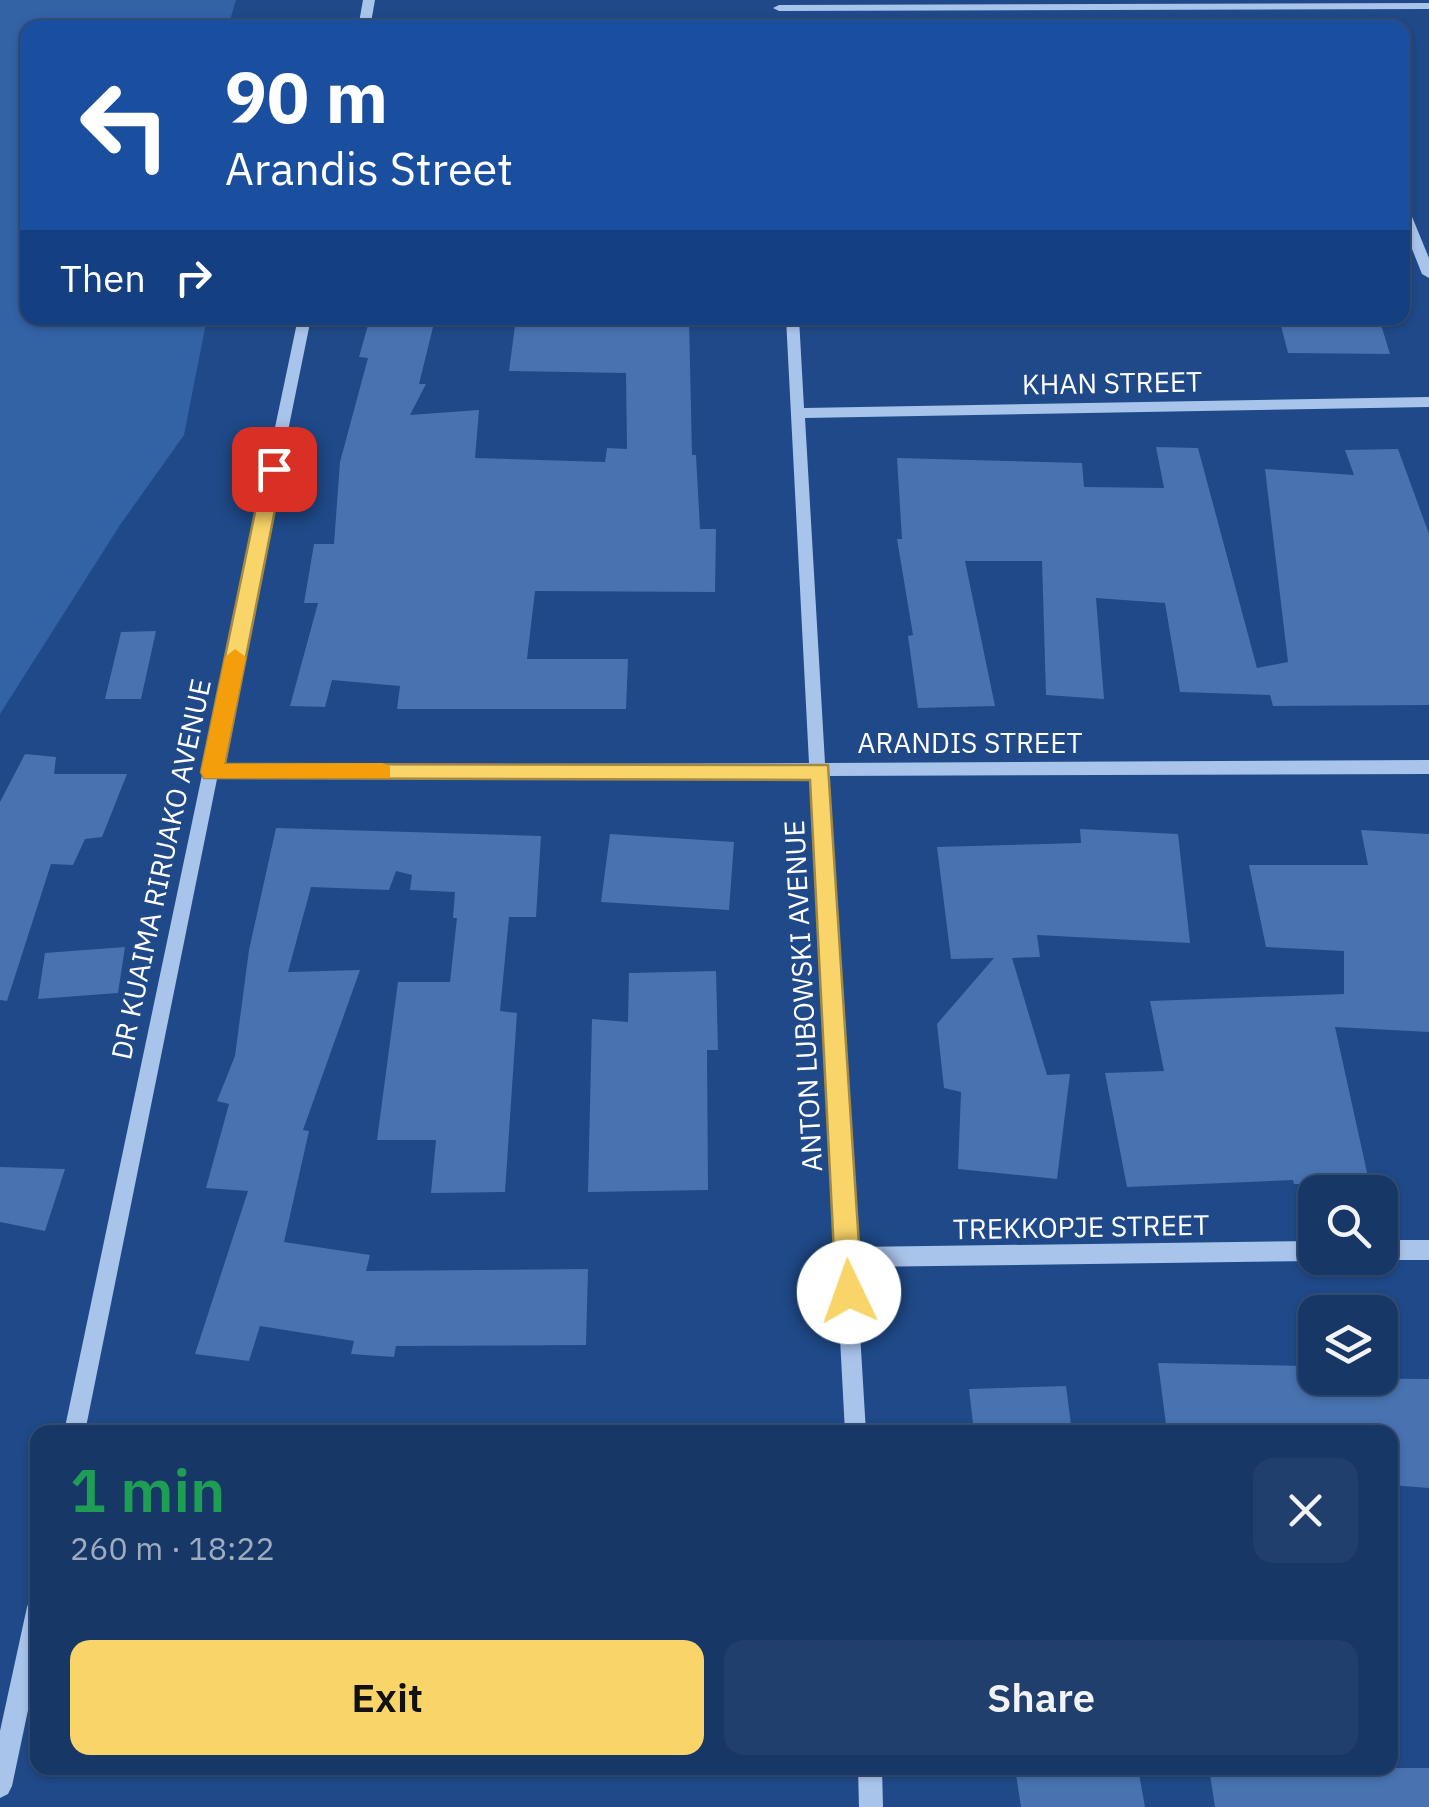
<!DOCTYPE html>
<html lang="en">
<head>
<meta charset="utf-8">
<style>
	:root { --surface:#173766; --page:#203f6c; --text:#f1f3f6; --muted:#9eacbf; --line:#36517a; --accent:#f9d469 }
	body { margin:0; font-family:"IBM Plex Sans",sans-serif; background:var(--page); color:var(--text); height:100vh; display:flex; flex-direction:column; font-size:38px; white-space:nowrap }
	* { box-sizing:border-box; margin:0 }
	p { font-size:32px; color:var(--muted) }
	.icon { flex:none; width:55px; height:55px; fill:none; stroke:currentColor; stroke-width:2; stroke-linecap:round; stroke-linejoin:round }
	.map { position:relative; flex:1; overflow:hidden }
	.details { position:absolute; left:30px; top:1425px; width:1368px; height:350px; display:flex; flex-direction:column; background:var(--surface); border-radius:20px; box-shadow:0 2px 8px #0004,0 0 0 2px var(--line) }
	.details>* { flex:none }
	.top-card { position:absolute; left:20px; top:20px; width:1390px; height:305px; border-radius:20px; box-shadow:0 2px 8px #0004,0 0 0 2px var(--line); background:#1a4fa0; color:#fff; overflow:hidden }
	.fabs { position:absolute; left:1298px; top:1175px; display:grid; gap:20px }
	.fabs a { display:grid; place-items:center; width:100px; height:100px; border-radius:20px; background:var(--surface); box-shadow:0 2px 8px #0004,0 0 0 2px var(--line); font-size:50px }
	.pin { position:absolute; display:grid; place-items:center; width:85px; height:85px; color:#fff; margin:-42px; border-radius:20px; box-shadow:0 5px 15px #0006 }
	.me { position:absolute; width:110px; margin:-55px; rotate:357deg; stroke-linejoin:round; filter:drop-shadow(0 0 8px #0008) }
	.turn { display:flex; align-items:center; gap:35px; height:210px; padding:0 40px; font-size:45px }
	.turn .icon { width:130px; height:130px; stroke-width:2.5 }
	.turn b { display:block; font-size:70px; line-height:85px }
	.then { display:flex; align-items:center; height:95px; padding:0 40px; background:#0003; gap:20px; font-size:38px }
	.round { display:grid; place-items:center; flex:none; width:105px; height:105px; border-radius:20px; background:var(--page) }
	.overview { display:flex; align-items:center; justify-content:space-between; height:170px; padding:0 40px }
	h1 { font-size:60px; font-weight:600; line-height:75px; color:#1e9e55 }
	.cta { display:flex; gap:20px; margin-top:auto; padding:20px 40px }
	.cta a { flex:1; height:115px; border-radius:20px; background:var(--accent); color:#111; font-size:40px; font-weight:600; line-height:115px; text-align:center }
	.cta a+a { background:var(--page); color:var(--text) }
	.map>svg:first-child { display:block }
	.green { fill:#3362a5 }
	.building { fill:#4872b0 }
	.lines { fill:none; stroke-linecap:round; stroke-linejoin:round }
	.minor { fill:#a9c4eb; fill-rule:evenodd }
	.route { fill:#f9d469; stroke:#a28a44; stroke-width:2.5 }
	.slow { fill:#f59e0b }
	.labels { text-anchor:middle; stroke-width:10; stroke-linejoin:round; paint-order:stroke }
	.street-label { font-size:28px; fill:#fff; stroke:#1f4988 }
</style>
</head>
<body>
<div class="map">
<svg width="1429" height="1807" viewBox="0 0 1429 1807">
	<rect width="100%" height="100%" fill="#1f4988"/>
	<path class="green" d="M0,0h236l-8,27 -200,1v290h179l-23,117 -64,90 -120,189z"/>
	<g class="building">
		<path d="M370,318l65,1 -16,65h7l-16,31 69,-5 -4,48 130,4 2,-14 20,1 -1,-76 -117,-2 7,-53h173l3,137h4l4,74h16l-1,63 -180,-1 -8,68h101l-2,50h-229l3,-23 -68,-6 -7,27 -35,-1 28,-103h-14l10,-59h20l6,-82 28,-104 -9,-1z"/>
		<path d="M1279,318h100l11,36 -102,-1z"/>
		<path d="M1156,447l42,1 59,220 31,-6 -23,-193 89,6 -9,-25 53,-1 31,85v171l-156,1 -3,-11 -90,-3 -15,-89 -69,-5 8,101 -58,-4 -4,-134h-77l30,145 -77,2 -10,-72 5,-1 -16,-96h5l-5,-81 185,5 2,24 80,1z"/>
		<path d="M156,631l-15,68h-36l16,-67z"/>
		<path d="M25,754l31,3 -2,17h73l-25,63 -17,2 -12,26 -22,-1 -44,137 -7,-1v-198z"/>
		<path d="M276,828l265,8 -5,81h-27l-9,94 17,2 -12,179 -74,1 5,-53h-59l21,-158h52l7,-64h-4l2,-26 -45,-2 2,-15 -16,-4 -7,19 -78,-3 -23,85 72,-2 -57,160 6,1 -25,111 86,13 -4,16 222,-2 -2,76 -190,1 -2,11 -43,-3 3,-13 -94,-15 -11,35 -54,-7 53,-163 -42,-3 23,-84 -12,-3 18,-45 14,-106z"/>
		<path d="M1080,829l98,5 12,109 -153,-8 3,22 -28,1 35,117 23,-1 -13,105 -99,-10 3,-77 -17,-4 -7,-64 57,-66 -43,1 -14,-112 144,-4z"/>
		<path d="M1361,830l68,4v198l-94,-5 35,159 -76,-2 -1,-4 -166,7 -22,-114 59,-2 -14,-70 194,-7v-43l-78,-4 -17,-82h119z"/>
		<path d="M610,834l124,8 -5,68 -128,-8z"/>
		<path d="M125,947l-7,46 -80,6 7,-46z"/>
		<path d="M716,971l2,79h-11l1,140 -120,2 4,-173 36,3 1,-49z"/>
		<path d="M0,1167l65,2 -20,62 -45,-9z"/>
		<path d="M1158,1363l150,3 3,12 118,1v109l-39,-3v-53h-223z"/>
		<path d="M1066,1386l6,46h-98l-5,-43z"/>
		<path d="M1015,1768h123l7,39h-124z"/>
		<path d="M1209,1768h220v39h-214z"/>
	</g>
	<g class="lines">
		<g class="minor">
			<path d="M363,0h12l-5,28h-12z"/>
			<path d="M1429,3v6l-650,2 -6,-3 6,-3z"/>
			<path d="M1402,203l6,4 21,51v20l-7,-4 -20,-50z"/>
			<path d="M298,318h13l-91,447 589,-2 -23,-445h13l5,90 625,-11v10l-624,11 20,345 604,-3v14l-603,2 28,471 461,-6v17h7l-7,3 -459,6 10,165h-21l-35,-656 -593,3 -132,653h-21z"/>
			<path d="M1380,1240h49v20h-49l-5,-2h5z"/>
			<path d="M38,1596v67l-26,123 -4,8 -8,4v-67l27,-124 3,-8z"/>
			<path d="M858,1768h24l1,39h-24z"/>
		</g>
	</g>
	<path class="route" d="M274,462l9,7 -58,295 603,1 34,527 -4,9 -9,4 -9,-4 -4,-9 -26,-512 -606,-2 -3,-6 63,-303z"/>
	<path class="slow" d="M235,649l11,8 -22,107 158,-1 8,3v12h-186l-3,-6 24,-115z"/>
	<g class="labels">
		<g class="street-label">
			<text transform="translate(1112 383) rotate(-1)" y="10">KHAN STREET</text>
			<text x="970" y="753">ARANDIS STREET</text>
			<text transform="translate(161 869) rotate(-78)" y="10">DR KUAIMA RIRUAKO AVENUE</text>
			<text transform="translate(803 996) rotate(-93)" y="10">ANTON LUBOWSKI AVENUE</text>
			<text transform="translate(1081 1227) rotate(-1)" y="10">TREKKOPJE STREET</text>
		</g>
	</g>
</svg>
<div class="fabs">
<a><svg class="icon" aria-label="search" viewBox="0 0 24 24"><circle cx="10" cy="10" r="6"/><path d="M15 15l6 6"/></svg></a>
<a><svg class="icon" aria-label="layers" viewBox="0 0 24 24"><path d="M12 4l9 5-9 5-9-5zM3 14l9 5 9-5"/></svg></a>
</div>
<div class="pin" style="left:274px;top:469px;background:#d93025"><svg class="icon" aria-label="arrive" viewBox="0 0 24 24"><path d="M6 21V4h12l-3 4 3 4H6"/></svg></div>
<svg class="me" style="left:849px;top:1292px" viewBox="-20 -20 40 40"><circle r="19" fill="#fff"/><path d="M0-13L10 11 0 6-10 11z" fill="#f9d469"/></svg>
<div class="top-card">
<div class="turn"><svg class="icon" aria-label="left" viewBox="0 0 24 24"><path d="M17 20v-9H6M10 6l-5 5 5 5"/></svg><div><b>90 m</b>Arandis Street</div></div>
<div class="then">Then<svg class="icon" aria-label="right" viewBox="0 0 24 24"><path d="M7 20v-9h11M14 6l5 5-5 5"/></svg></div>
</div>
<section class="details">
<div class="overview"><div><h1>1 min</h1><p>260 m · 18:22</p></div><a class="round"><svg class="icon" aria-label="close" viewBox="0 0 24 24"><path d="M6 6l12 12M18 6L6 18"/></svg></a></div>
<div class="cta"><a>Exit</a><a>Share</a></div>
</section>
</div>
</body>
</html>
